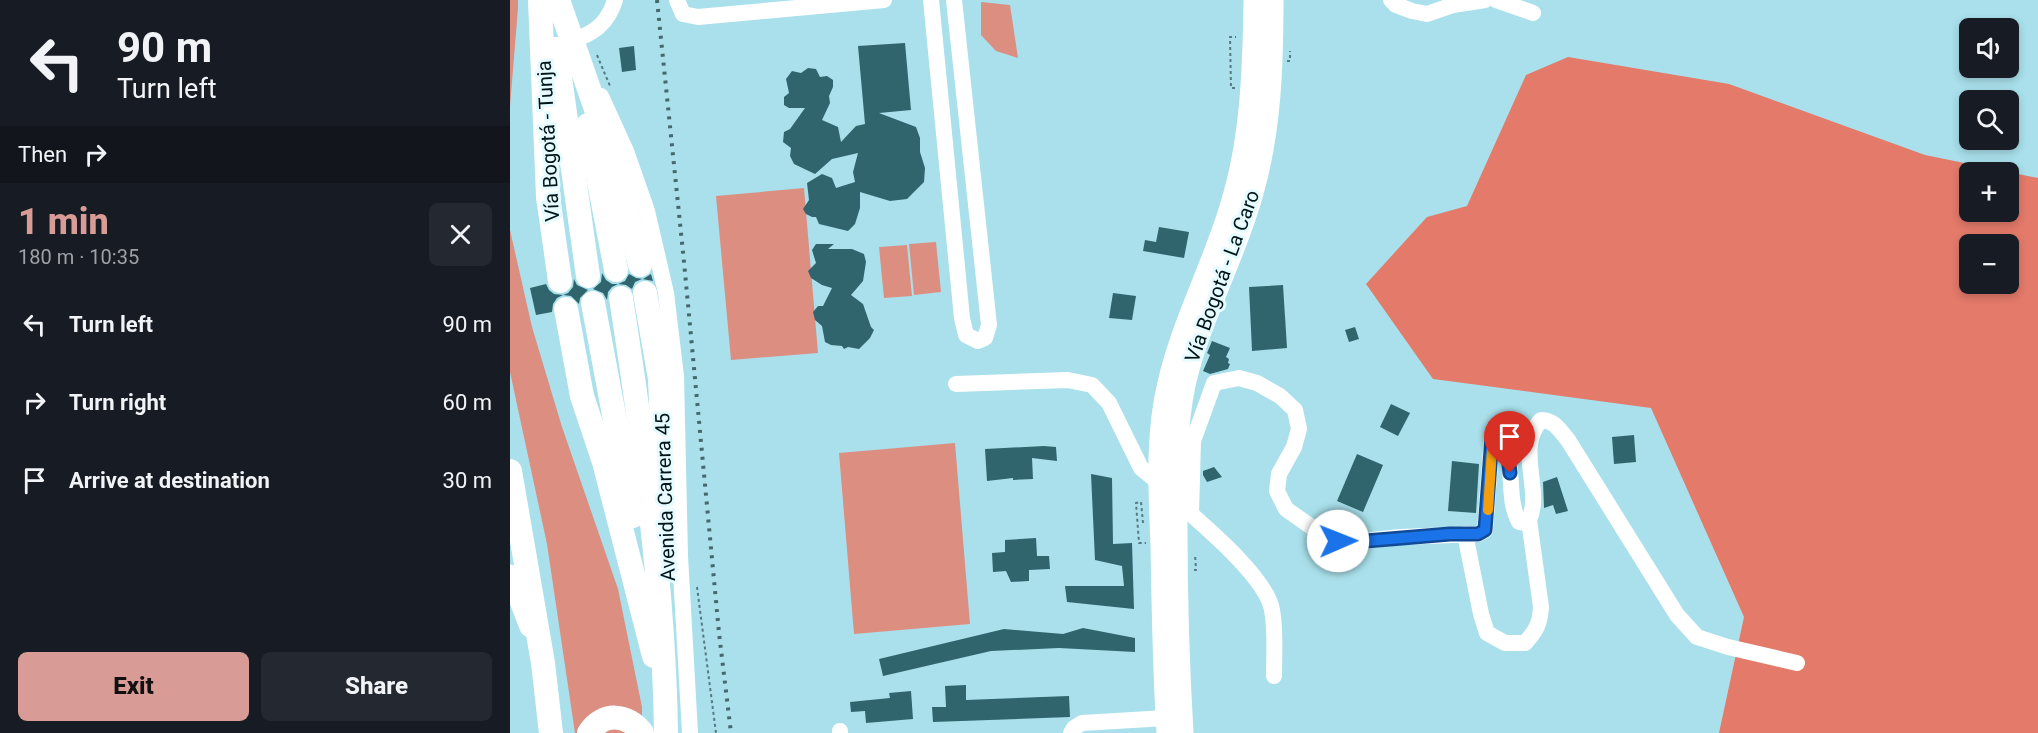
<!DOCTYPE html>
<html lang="en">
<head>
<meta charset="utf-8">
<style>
	:root { --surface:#171b24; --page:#242831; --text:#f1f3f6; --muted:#9ea1a6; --accent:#d99b96 }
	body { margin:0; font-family:Roboto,sans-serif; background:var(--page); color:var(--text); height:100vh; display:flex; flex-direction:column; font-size:22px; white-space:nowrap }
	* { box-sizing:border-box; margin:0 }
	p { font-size:20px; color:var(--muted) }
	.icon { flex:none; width:33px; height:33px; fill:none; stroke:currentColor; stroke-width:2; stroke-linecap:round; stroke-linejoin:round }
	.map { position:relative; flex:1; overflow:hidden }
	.side { display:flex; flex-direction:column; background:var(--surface); width:510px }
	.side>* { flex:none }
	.banner { background:#171b24; color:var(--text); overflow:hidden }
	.fabs { position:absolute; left:1449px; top:18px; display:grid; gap:12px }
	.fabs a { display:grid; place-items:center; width:60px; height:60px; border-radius:9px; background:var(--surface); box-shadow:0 3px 9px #0003; font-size:30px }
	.pin { position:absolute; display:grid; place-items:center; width:51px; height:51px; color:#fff; margin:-62px -26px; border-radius:50% 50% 50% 0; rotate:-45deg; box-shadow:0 0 6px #0007 }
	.pin .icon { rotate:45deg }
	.me { position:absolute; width:66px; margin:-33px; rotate:89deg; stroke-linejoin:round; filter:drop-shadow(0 0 4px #0008) }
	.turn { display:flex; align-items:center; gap:21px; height:126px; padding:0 18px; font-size:27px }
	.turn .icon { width:78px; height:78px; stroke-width:2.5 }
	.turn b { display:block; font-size:42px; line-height:51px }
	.then { display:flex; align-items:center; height:57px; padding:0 18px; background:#0003; gap:12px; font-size:22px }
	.round { display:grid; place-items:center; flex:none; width:63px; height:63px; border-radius:9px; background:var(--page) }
	.head { display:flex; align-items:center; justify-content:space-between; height:102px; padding:0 18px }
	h1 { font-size:36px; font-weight:800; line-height:45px; color:var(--accent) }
	.primary-button { display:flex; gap:12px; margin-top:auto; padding:12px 18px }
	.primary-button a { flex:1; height:69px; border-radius:9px; background:var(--accent); color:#111; font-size:24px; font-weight:800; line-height:69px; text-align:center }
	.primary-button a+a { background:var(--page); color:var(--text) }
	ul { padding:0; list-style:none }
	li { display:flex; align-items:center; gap:18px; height:78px; padding:0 18px }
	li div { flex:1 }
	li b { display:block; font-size:22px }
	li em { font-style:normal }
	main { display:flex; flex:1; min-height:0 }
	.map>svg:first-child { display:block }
	.green { fill:#dc8e81 }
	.forest { fill:#e37a6a; fill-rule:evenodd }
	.building { fill:#30656e }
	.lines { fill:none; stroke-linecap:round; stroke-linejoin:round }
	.path { stroke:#557a81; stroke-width:2; stroke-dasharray:3 3; stroke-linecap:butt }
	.minor { stroke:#fff; stroke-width:16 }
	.major { stroke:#fff; stroke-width:21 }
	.highway { stroke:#fff; stroke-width:24 }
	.rail { stroke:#45686e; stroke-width:4; stroke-dasharray:3 6; stroke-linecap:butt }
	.route-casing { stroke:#114b97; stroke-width:15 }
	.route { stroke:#1a73e8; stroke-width:10 }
	.slow { stroke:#f59e0b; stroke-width:10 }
	.labels { text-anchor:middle; stroke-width:6; stroke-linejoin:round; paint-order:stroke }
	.street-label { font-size:20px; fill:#011518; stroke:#e5fbff }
</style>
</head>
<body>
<main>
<section class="side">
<div class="banner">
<div class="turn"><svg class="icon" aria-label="left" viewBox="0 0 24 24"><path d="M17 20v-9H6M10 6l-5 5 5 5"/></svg><div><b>90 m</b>Turn left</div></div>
<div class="then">Then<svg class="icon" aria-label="right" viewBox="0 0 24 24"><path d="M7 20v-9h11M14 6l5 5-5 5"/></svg></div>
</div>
<div class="head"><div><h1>1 min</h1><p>180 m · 10:35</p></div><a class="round"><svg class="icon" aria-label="close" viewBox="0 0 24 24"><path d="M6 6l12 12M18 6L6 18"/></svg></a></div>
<ul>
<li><svg class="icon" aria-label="left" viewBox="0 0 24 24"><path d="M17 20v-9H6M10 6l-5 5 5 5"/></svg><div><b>Turn left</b></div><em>90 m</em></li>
<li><svg class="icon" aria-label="right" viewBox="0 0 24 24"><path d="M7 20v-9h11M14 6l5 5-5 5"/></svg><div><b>Turn right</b></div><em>60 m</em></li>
<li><svg class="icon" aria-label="arrive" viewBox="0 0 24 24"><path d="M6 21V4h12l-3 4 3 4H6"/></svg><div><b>Arrive at destination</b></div><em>30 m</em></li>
</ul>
<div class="primary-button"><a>Exit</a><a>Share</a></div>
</section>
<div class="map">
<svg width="1528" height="733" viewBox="0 0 1528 733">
	<rect width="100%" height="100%" fill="#a9e0eb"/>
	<g class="green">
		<path d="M0,0h8v8l-8,99z"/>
		<path d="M471,2l29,3 8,53 -22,-7 -15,-16z"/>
		<path d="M294,188l14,165 -87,7 -15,-164z"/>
		<path d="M0,230l22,97 30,100 56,162 24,118v26h-67l-28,-189 -37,-172z"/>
		<path d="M426,242l5,50 -27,3 -5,-51z"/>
		<path d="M397,245l5,51 -28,2 -5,-51z"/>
		<path d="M445,443l15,181 -116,10 -15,-181z"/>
	</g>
	<path class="forest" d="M1058,57l161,27 196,71 113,23v555h-319l25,-116 -93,-209 -218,-29 -67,-95 61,-67 40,-11 59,-131zM1460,172h38v40h-38zM1460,244h38v40h-38z"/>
	<g class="building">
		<path d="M395,43l6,67 -32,3 37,14 4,11v14l5,16 -1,14 -17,17 -17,2 -30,-9v16l-5,16 -7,7 -29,-7 -3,-7h-4l-6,-3 -3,-5 6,-9 -2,-17 15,-9 10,4 4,10 19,-6 -2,-10 5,-19 -26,6 -17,15 -21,-10 -4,-8 1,-8 -8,-6 1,-10 6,-3 15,-21h-16l-5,-3v-8l5,-4 -3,-14 6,-8 9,2 7,-5 8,1 4,8 7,-1 6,4v7l-4,9 1,7 -8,17 16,7 3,15 15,-16 9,-2 -7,-78z"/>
		<path d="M124,46l2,24 -14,2 -3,-24z"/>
		<path d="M649,227l30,5 -5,26 -41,-7 2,-11 11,2z"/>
		<path d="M306,244h18l-6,5h24l12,5 2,8 -3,19 -12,14 12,9 8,23 3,3 -4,8 -11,11 -11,-2 -4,2 -2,-3 -11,-1 -6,-3 -3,-16 -7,-6 -2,-8 5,-6h5l9,-18 -10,-3 -11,-7 -3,-7 8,-8 -4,-13z"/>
		<path d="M92,273l4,7 6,4h6l7,-3 4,-7 7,4 7,1 8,-5 2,7 -11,-2 -7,3 -3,7 -6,-4 -8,-1 -6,3 -4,5 -1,8 -4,-7 -10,-4 8,-7z"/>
		<path d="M64,279l3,6 11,5 -8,8 -1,6 -8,-8 -8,-1 -6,3 -4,6 -1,8 -16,3 -6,-27 16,-4 3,6 5,4 9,1 5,-2 5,-6z"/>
		<path d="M773,285l4,63 -35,3 -3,-64z"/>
		<path d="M603,293l23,3 -4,24 -23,-2z"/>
		<path d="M845,327l4,12 -10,3 -4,-12z"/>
		<path d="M702,341l18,7 -4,9 3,2 -1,4 2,1 -2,5 -18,5 -7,-3 7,-16 -3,-2z"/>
		<path d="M881,404l19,9 -12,23 -18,-9z"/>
		<path d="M1124,435l2,27 -22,2 -2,-27z"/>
		<path d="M534,446l12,1 1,14 -25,-3 1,21 -20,1v-2l-26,3 -2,-32z"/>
		<path d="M847,454l26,11 -20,47 -26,-11z"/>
		<path d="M942,461l27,3 -3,49 -28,-2z"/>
		<path d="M704,467l8,10 -15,5 -4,-7v-4z"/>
		<path d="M581,474l21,4 1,66 19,-1 2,66 -67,-7 -2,-16h59l-2,-20 -27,-6z"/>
		<path d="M1047,477l11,34 -12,3 -3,-9 -9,3 -1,-26z"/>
		<path d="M526,538l1,18h12l1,13 -21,1v11l-18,1 -5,-11 -13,1 -1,-19 13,-1v-12z"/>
		<path d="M573,628l52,10v14l-76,-4 -68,3 -108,25 -4,-17 125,-30 59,5z"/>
		<path d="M456,685v15l103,-4 1,21 -137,5 -1,-15h14l-1,-21z"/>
		<path d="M401,691l2,28 -47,4 -1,-12 -14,1 -1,-10 40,-4 -1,-5z"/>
	</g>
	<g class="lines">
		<g class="path">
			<path d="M87,55l13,31"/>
			<path d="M777,61h3v-10"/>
			<path d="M725,88h-4l-1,-51h6"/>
			<path d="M633,523l-2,-21 -5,1 3,40h7"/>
			<path d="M684,570h2l-1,-16"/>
			<path d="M187,587l19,146"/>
		</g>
		<g class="minor">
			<path d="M167,0l6,14 15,3 186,-17"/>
			<path d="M421,0l31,318 4,17 12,6 7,-3 4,-13 -35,-325"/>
			<path d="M881,0l5,5 16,6 15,3 26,-9 32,-5"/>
			<path d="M986,0l37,13"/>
			<path d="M65,47l-4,-7c23,-5 37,-17 44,-40"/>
			<path d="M91,96l25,55 21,60 19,82 10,83 4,180 10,177"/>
			<path d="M446,384l112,-4 24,5 17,18 32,65 17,14"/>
			<path d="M674,508c24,21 83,71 88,102 4,21 2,44 2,66"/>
			<path d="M681,514l2,-73 21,-58 25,-5 18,5 23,13 15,14 4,19 -5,18 -15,27 -2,17 9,18 34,24 18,8 16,1 46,-5 78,-3 7,-4 7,-93 3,-11h3l2,3c3,9 6,18 8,27 5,22 0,45 11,66l5,1 5,-3c14,-30 -14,-72 12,-100 14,0 19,11 27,20l109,175 20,22 31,10 69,16"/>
			<path d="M955,534l16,80 6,19 18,10h20c11,-12 15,-19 16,-36l-12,-87"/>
			<path d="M330,731v2"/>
			<path d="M561,733l3,-5 8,-5 84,-5"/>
		</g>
		<g class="major">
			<path d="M0,575l20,52"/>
			<path d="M657,733c-4,-62 -5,-124 -6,-187 -2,-54 -6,-109 7,-163 14,-61 44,-116 62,-176 21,-67 23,-137 24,-207"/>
			<path d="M673,733c-4,-68 -6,-136 -6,-204 0,-48 -2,-96 8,-144 15,-67 50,-126 68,-192 18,-63 20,-128 20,-193"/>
		</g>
		<g class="highway">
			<path d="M30,0l8,197 12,84"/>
			<path d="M48,0l45,129 19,63 18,73"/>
			<path d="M46,49l32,227"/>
			<path d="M78,125l28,145"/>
			<path d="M135,293l15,86 7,156"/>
			<path d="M111,298c22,142 43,291 45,435"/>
			<path d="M83,303l40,213"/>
			<path d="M56,309l16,87 22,66 50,194"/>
			<path d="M0,471l33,192 8,70"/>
			<path d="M79,733c13,-21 39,-20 53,0"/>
		</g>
		<path class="rail" d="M147,0l27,262 35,371 12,100"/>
	</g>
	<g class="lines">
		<g class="route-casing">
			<path id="route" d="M828,541l16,1 96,-8h28l7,-4 7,-93 3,-11h3l2,3 8,28 2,16"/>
		</g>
		<use href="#route" class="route"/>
		<path class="slow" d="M978,510l4,-61"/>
	</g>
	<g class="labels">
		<g class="street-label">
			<text transform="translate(38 141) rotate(-93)" y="7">Vía Bogotá - Tunja</text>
			<text transform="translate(712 276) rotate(-70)" y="7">Vía Bogotá - La Caro</text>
			<text transform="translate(155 497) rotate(-92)" y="7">Avenida Carrera 45</text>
		</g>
	</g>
</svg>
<div class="fabs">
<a><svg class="icon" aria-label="sound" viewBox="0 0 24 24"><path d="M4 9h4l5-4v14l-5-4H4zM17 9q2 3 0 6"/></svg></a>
<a><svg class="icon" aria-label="search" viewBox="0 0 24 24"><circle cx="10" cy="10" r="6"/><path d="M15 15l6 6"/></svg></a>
<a>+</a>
<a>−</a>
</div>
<div class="pin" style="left:1000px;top:473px;background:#d93025"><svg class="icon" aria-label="arrive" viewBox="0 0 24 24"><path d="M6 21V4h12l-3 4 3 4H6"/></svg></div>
<svg class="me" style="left:828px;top:541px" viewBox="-20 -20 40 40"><circle r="19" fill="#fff"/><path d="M0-13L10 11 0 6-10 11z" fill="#1a73e8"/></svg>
</div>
</main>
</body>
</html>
